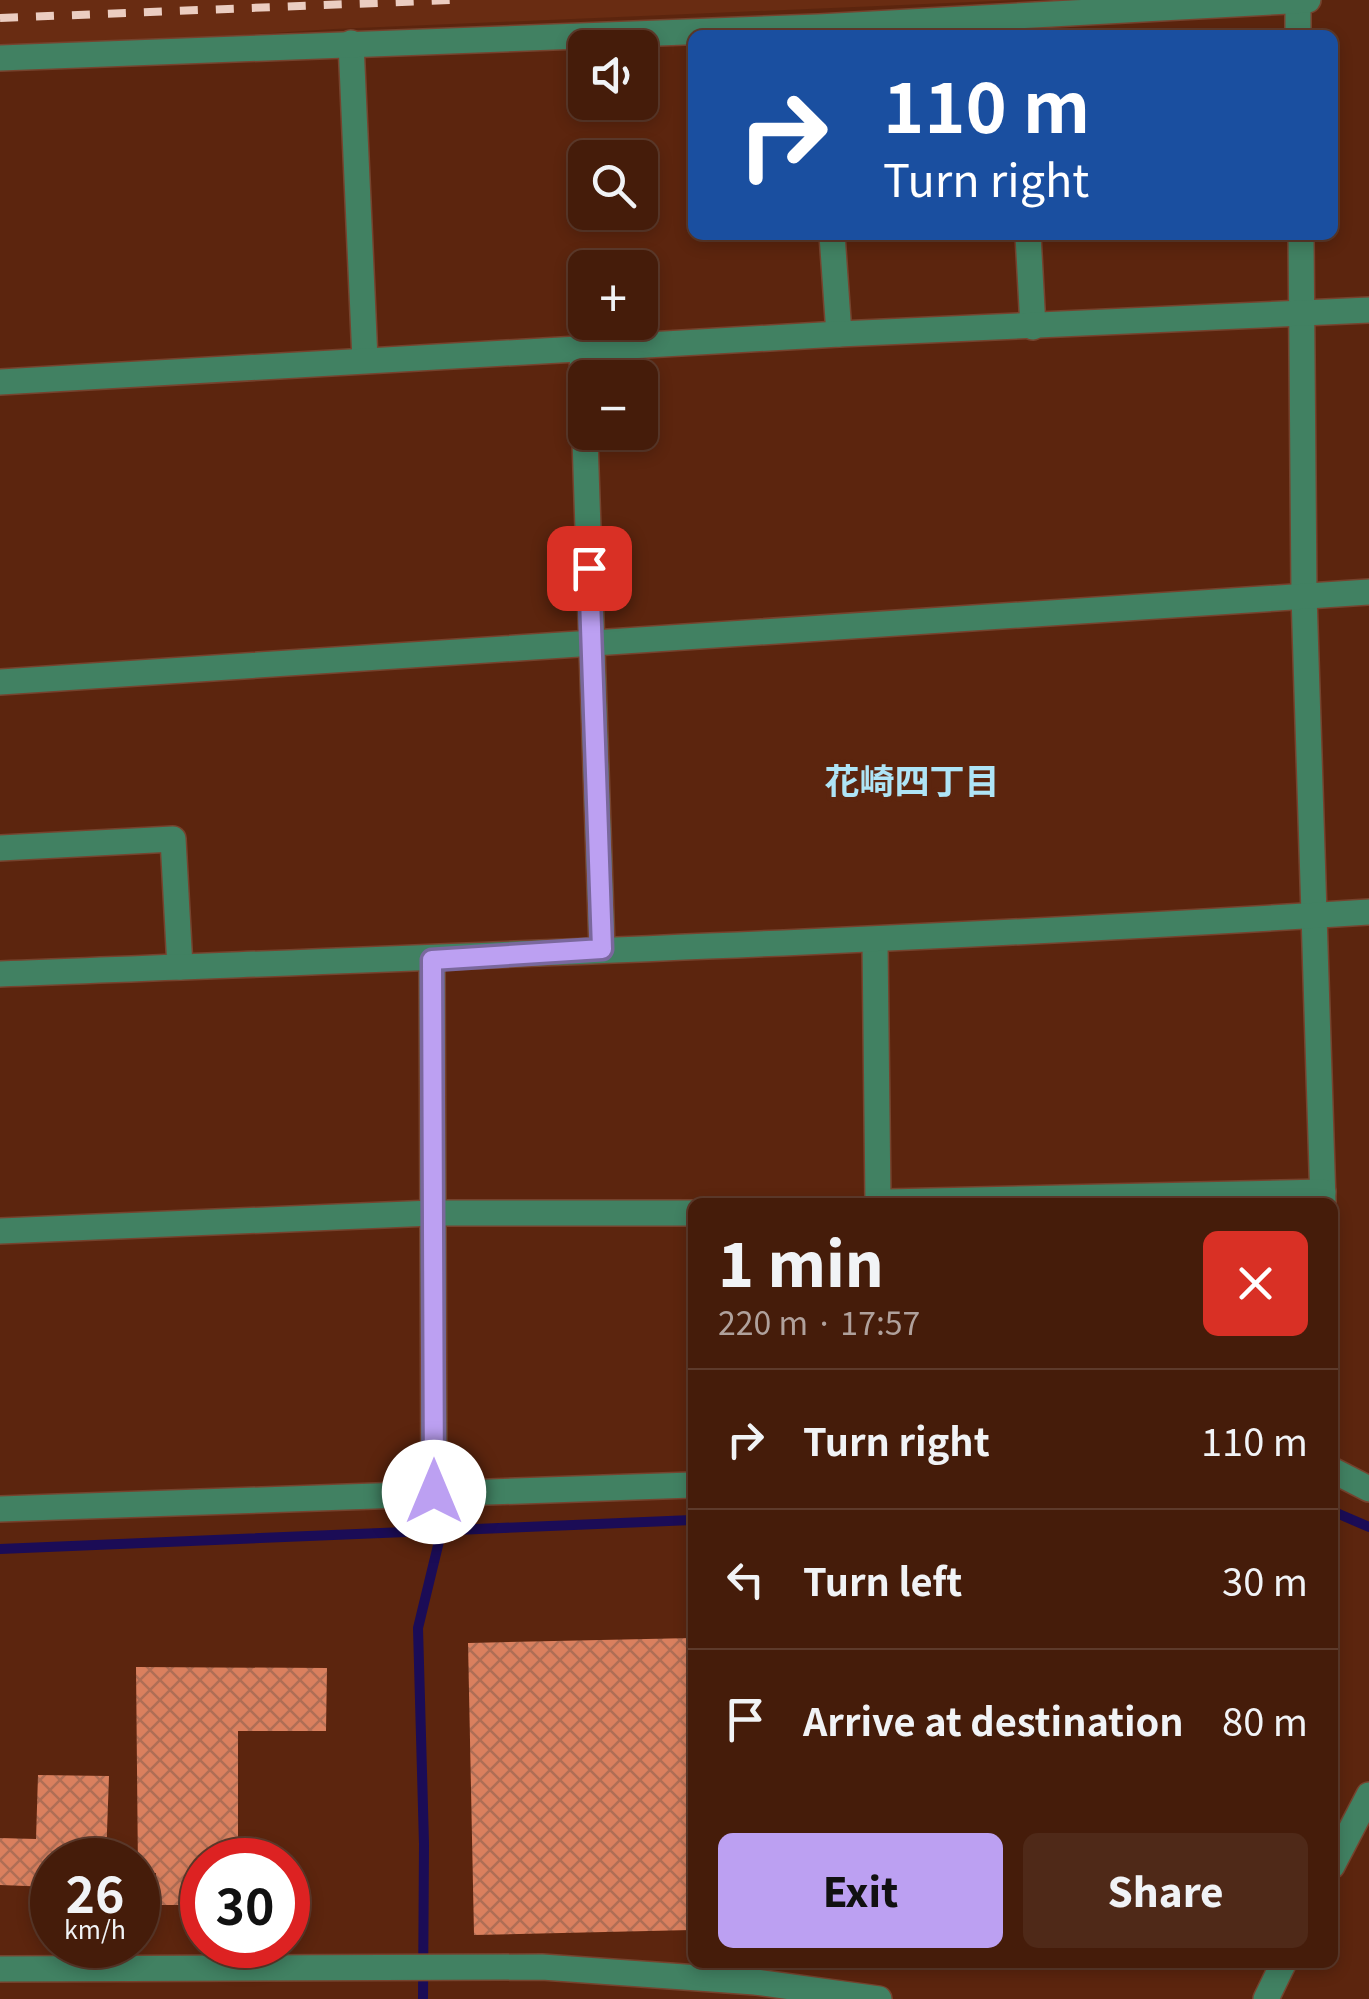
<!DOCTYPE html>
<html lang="en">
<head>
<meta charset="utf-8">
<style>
	:root { --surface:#451c0a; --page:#4f2918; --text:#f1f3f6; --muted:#b0a19c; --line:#5d3a2b; --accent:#bca0f2 }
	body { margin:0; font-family:Georgia,"Noto Sans JP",serif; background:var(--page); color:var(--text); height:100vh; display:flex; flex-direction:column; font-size:38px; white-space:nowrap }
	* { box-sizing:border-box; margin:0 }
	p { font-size:32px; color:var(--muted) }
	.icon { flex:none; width:55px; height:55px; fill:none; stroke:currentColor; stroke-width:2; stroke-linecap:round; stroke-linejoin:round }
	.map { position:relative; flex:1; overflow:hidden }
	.sheet { position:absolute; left:688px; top:1198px; width:650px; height:770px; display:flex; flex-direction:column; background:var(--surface); border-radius:15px; box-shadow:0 5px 15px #0003,0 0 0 2px var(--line) }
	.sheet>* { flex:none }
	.banner { position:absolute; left:688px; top:30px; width:650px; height:210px; border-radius:15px; box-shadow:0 5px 15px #0003,0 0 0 2px var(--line); background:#1a4fa0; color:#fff; overflow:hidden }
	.controls { position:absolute; left:568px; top:30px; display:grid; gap:20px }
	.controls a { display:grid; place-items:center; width:90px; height:90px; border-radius:15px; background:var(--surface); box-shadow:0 5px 15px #0003,0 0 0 2px var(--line); font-size:50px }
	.speed { position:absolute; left:30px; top:1838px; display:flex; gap:20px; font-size:50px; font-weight:700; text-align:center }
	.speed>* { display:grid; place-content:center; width:130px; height:130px; border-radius:50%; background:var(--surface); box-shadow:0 5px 15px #0003,0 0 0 2px var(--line); line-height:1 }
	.speed small { font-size:25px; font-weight:400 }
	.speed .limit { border:15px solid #d22; background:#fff; color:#111 }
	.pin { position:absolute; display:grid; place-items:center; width:85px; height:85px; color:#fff; margin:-42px; border-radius:20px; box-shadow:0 5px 15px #0006 }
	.me { position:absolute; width:110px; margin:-55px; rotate:0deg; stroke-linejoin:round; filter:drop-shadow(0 0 8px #0008) }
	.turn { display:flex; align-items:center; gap:35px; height:210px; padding:0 30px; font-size:45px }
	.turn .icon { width:130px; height:130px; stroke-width:2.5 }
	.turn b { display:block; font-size:70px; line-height:85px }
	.round { display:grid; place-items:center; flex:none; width:105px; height:105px; border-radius:15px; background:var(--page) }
	.overview { display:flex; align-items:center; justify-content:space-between; height:170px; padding:0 30px }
	h1 { font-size:60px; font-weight:800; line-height:75px }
	.action { display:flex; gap:20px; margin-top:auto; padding:20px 30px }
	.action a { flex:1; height:115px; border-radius:15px; background:var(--accent); color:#111; font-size:40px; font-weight:800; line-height:115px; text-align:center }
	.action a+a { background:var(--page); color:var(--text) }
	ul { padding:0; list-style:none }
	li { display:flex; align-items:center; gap:30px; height:140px; padding:0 30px; border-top:2px solid var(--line) }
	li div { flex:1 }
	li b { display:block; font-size:38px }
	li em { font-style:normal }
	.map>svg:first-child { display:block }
	.built { fill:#692c12 }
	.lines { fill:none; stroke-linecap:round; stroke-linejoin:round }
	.stream { stroke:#1b0c56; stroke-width:10 }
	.building { fill:url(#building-cross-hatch) }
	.minor-casing { stroke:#76432e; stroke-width:28 }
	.minor { stroke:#418162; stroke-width:25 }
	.rail { stroke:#ebcdc1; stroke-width:8; stroke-dasharray:18 18; stroke-linecap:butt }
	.route-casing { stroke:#7a689d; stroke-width:25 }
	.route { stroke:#bca0f2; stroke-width:18 }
	.labels { text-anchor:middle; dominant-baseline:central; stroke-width:10; stroke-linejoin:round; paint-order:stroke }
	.neighbourhood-label { font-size:35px; font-weight:bold; fill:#aee4f6; stroke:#5c250e }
</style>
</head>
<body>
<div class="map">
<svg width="1369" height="1999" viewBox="0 0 1369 1999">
	<defs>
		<pattern id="building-cross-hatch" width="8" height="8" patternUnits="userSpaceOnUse" patternTransform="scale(2.5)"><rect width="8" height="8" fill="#da805e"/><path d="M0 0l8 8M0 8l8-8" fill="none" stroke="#af6e55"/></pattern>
	</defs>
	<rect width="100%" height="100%" fill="#5c250e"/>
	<!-- built -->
	<polygon class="built" points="0,0 1020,0 334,29 0,51"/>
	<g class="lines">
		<!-- stream -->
		<g class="stream">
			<polyline points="1332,1511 1369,1527"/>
			<polyline points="0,1549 692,1520"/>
			<polyline points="423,1999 424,1844 418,1628 442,1529"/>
		</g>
	</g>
	<!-- building -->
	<g class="building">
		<polygon points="692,1638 692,1930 474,1935 468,1643"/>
		<polygon points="136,1667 327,1668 326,1731 238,1731 238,1860 202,1860 202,1905 155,1905 156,1873 138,1873"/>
		<polygon points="38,1775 109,1776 106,1860 52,1860 52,1887 0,1885 0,1838 36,1839"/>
	</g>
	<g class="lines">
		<defs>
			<g id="minor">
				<polyline points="1298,0 1298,35"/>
				<polyline points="351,43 365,360"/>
				<polyline points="0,58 818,27 1308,0"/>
				<polyline points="832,235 839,334"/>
				<polyline points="1028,235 1033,327"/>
				<polyline points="1301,235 1304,595 1323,1202"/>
				<polyline points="582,349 602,949"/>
				<polyline points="0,382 839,334 1369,310"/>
				<polyline points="0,682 1369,592"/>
				<polyline points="0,848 173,839 180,967"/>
				<polyline points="875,942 878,1202"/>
				<polyline points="432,960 434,1492"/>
				<path d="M0,974C457,956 913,941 1369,912"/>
				<polyline points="887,1202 1323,1192"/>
				<polyline points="0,1231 432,1213 692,1213"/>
				<polyline points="1332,1470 1369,1489"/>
				<polyline points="0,1509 692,1485"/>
				<polyline points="1332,1866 1369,1795"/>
				<polyline points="0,1969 542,1967 755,1982 879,1999"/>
				<polyline points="1266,1999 1284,1962"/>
			</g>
		</defs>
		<!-- minor casing -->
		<use href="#minor" class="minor-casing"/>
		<!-- minor -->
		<use href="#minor" class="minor"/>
		<!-- rail -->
		<polyline class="rail" points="0,18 451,0"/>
	</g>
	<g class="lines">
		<defs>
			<polyline id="route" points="434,1492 432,960 602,949 589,568"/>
		</defs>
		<!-- route casing -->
		<use href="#route" class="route-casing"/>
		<!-- route -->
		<use href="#route" class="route"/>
	</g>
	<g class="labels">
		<!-- neighbourhood labels -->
		<g class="neighbourhood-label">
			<text x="912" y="778">花崎四丁目</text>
		</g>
	</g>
</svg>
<div class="controls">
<a><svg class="icon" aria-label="sound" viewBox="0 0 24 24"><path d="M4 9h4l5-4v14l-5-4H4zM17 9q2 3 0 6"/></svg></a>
<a><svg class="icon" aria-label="search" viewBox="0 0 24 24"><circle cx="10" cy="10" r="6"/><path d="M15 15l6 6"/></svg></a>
<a>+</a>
<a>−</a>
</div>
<div class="speed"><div>26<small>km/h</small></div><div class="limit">30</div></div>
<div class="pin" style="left:589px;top:568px;background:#d93025"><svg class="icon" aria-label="arrive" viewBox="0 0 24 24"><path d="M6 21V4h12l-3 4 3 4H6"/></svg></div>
<svg class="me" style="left:434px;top:1492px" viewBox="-20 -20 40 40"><circle r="19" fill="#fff"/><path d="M0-13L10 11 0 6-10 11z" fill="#bca0f2"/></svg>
<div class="banner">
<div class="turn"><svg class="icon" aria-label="right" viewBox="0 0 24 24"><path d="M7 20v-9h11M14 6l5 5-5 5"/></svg><div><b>110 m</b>Turn right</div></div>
</div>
<section class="sheet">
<div class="overview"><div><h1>1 min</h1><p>220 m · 17:57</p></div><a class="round" style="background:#d93025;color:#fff"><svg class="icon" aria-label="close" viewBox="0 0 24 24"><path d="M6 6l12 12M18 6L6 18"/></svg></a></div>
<ul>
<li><svg class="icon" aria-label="right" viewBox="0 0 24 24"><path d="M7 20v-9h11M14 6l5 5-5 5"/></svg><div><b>Turn right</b></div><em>110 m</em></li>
<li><svg class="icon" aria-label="left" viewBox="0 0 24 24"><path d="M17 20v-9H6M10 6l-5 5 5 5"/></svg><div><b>Turn left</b></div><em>30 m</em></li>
<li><svg class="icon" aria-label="arrive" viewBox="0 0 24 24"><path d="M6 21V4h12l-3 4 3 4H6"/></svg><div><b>Arrive at destination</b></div><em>80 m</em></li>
</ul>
<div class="action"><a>Exit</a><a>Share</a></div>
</section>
</div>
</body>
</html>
